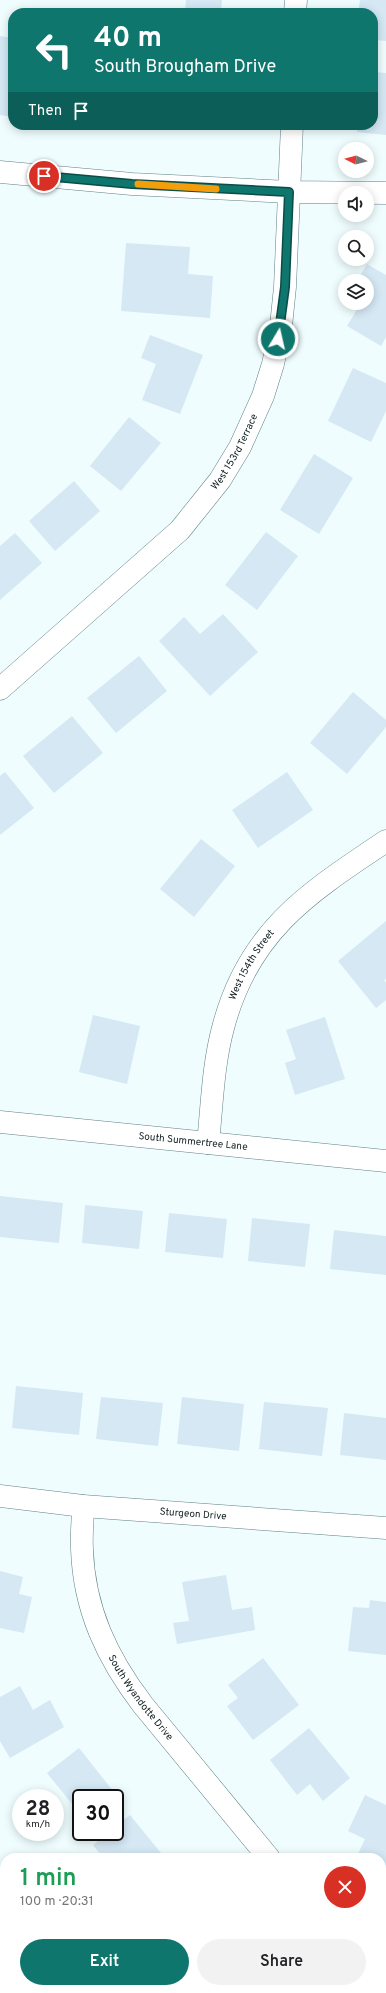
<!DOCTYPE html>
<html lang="en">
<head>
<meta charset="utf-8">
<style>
	:root { --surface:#fff; --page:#f2f2f2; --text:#202124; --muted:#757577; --accent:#0f766e }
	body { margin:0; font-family:Overpass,sans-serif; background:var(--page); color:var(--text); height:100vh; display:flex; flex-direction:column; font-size:15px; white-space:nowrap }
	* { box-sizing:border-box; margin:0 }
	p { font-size:13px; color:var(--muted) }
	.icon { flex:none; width:22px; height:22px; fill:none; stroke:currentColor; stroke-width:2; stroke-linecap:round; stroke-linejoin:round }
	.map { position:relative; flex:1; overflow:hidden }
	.details { position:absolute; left:0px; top:1853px; width:386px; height:140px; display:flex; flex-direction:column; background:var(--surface); border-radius:16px 16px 0 0; box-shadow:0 2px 10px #0003 }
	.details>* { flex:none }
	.hud { position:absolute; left:8px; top:8px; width:370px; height:122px; border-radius:16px; box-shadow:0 2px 10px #0003; background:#0f766e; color:#fff; overflow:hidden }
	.needle { width:26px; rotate:276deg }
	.controls { position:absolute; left:338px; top:142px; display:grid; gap:8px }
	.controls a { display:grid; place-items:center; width:36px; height:36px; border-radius:50%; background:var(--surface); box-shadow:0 2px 10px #0003; font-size:20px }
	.speed { position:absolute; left:12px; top:1789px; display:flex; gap:8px; font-size:20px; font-weight:700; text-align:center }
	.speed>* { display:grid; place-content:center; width:52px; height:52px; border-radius:50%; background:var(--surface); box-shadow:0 2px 10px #0003; line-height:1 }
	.speed small { font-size:10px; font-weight:400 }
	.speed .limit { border:2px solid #111; border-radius:6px; background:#fff; color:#111 }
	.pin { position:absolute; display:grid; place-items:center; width:34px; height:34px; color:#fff; margin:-17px; border:2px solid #fff; border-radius:50%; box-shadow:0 1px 4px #0007 }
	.me { position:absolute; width:44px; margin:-22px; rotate:9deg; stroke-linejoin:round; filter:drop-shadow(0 0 3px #0008) }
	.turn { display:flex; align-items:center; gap:14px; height:84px; padding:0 20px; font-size:18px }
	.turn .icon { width:52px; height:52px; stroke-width:2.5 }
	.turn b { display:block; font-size:28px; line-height:34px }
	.then { display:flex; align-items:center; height:38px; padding:0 20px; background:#0003; gap:8px; font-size:15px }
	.round { display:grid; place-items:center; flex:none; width:42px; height:42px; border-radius:21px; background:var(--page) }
	.summary { display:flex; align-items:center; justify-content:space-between; height:68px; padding:0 20px }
	h1 { font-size:24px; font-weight:600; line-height:30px; color:#1e9e55 }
	.action { display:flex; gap:8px; margin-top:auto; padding:8px 20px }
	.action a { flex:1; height:46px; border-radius:24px; background:var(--accent); color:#fff; font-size:16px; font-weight:600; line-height:46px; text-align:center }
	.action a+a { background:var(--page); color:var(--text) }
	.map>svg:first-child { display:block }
	.building { fill:#d5e8f4 }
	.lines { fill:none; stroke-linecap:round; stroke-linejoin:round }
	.street-casing { stroke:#608186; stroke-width:23 }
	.secondary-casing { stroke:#608186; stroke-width:23 }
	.street { stroke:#fff; stroke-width:22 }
	.secondary { stroke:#fff; stroke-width:22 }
	.route-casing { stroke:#0a4d48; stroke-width:10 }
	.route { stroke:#0f766e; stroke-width:7 }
	.slow { stroke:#f59e0b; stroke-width:7 }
	.labels { text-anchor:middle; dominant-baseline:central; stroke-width:4; stroke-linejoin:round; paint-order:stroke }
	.street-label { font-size:10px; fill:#101e20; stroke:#fff }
</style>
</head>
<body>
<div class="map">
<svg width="386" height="1993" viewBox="0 0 386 1993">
	<rect width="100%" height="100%" fill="#effdff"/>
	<!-- building -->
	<g class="building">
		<polygon points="186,0 222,0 221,13 185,13"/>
		<polygon points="360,0 386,0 386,41 373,40 373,13 358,13"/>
		<polygon points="0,36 13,38 13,117 0,115"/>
		<polygon points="373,72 386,73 386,135 357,132 357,125 373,125"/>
		<polygon points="177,125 219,125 219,129 177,128"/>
		<polygon points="126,243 190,247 188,274 213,276 210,318 121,311"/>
		<polygon points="367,264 386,275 386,337 381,346 347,326 361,303 367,303 367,281 357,281"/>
		<polygon points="150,335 203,355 180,414 142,400 156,364 141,358"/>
		<polygon points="353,368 386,383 386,411 371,442 328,421"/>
		<polygon points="129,417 161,443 121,491 90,466"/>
		<polygon points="314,454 353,478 319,534 280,510"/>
		<polygon points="74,481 100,511 55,551 29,521"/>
		<polygon points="266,532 298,556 257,610 225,585"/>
		<polygon points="15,533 42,563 0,600 0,546"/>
		<polygon points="223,614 258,652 210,696 159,641 184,617 200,634"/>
		<polygon points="139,656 167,691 116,733 87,698"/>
		<polygon points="353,692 386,720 386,727 347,774 310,743"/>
		<polygon points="72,716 103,753 54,793 23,756"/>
		<polygon points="5,772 34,808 0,835 0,776"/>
		<polygon points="287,772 313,810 258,848 232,810"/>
		<polygon points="201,839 235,866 194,917 160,889"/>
		<polygon points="386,921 386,979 384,980 386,983 386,1000 376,1008 338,961"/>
		<polygon points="93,1015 140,1026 127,1084 79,1072"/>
		<polygon points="325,1017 345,1079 295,1095 285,1063 296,1059 286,1030"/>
		<polygon points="0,1196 63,1203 59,1243 0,1237"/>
		<polygon points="85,1205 143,1211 139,1249 82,1243"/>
		<polygon points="169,1213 227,1219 223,1258 165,1252"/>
		<polygon points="252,1218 310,1224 305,1267 248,1261"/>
		<polygon points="334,1230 386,1236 386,1275 330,1269"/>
		<polygon points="16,1386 83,1393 79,1435 12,1428"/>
		<polygon points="101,1397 163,1403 158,1446 96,1439"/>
		<polygon points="182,1397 244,1404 239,1451 177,1444"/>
		<polygon points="264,1402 328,1408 322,1456 259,1449"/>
		<polygon points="344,1413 386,1418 386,1460 340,1455"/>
		<polygon points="0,1571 23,1577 19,1594 32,1597 24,1633 0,1628"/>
		<polygon points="226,1575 232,1610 252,1607 255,1630 177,1644 173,1623 189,1621 182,1582"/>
		<polygon points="370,1600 386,1602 386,1655 348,1651 353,1607 369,1608"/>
		<polygon points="263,1658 299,1705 253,1740 227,1706 238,1698 228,1685"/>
		<polygon points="20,1686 33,1710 50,1700 64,1727 10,1758 0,1741 0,1697"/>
		<polygon points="309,1728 350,1778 323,1801 310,1784 297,1795 270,1760"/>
		<polygon points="79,1748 121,1801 115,1806 115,1798 81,1798 81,1815 47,1773"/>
		<polygon points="365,1795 386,1805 386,1870 381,1867 381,1858 361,1858 357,1856 365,1839 348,1831"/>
		<polygon points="130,1815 165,1858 103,1858 93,1845 109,1832 115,1832 115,1827"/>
		<polygon points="2,1940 5,1944 5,1988 41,1988 35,1993 7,1993 0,1984 0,1941"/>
		<polygon points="209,1988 275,1988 271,1993 206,1993"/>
		<polygon points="304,1988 311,1988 322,1993 302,1993"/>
	</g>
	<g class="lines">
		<defs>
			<g id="street">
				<polyline points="295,13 296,0"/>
				<path id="s1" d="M0,689L180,530L220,480L240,447L263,396L273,364L281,326L285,287L292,125"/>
				<path id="s2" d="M0,1122L386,1161"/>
				<path id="s3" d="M208,1143C212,1105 213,1065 223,1028C248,931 308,893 386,841"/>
				<path id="s4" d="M0,1496L83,1506L386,1528"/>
				<path id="s5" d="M83,1506C83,1520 81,1535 82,1549C84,1609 107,1658 143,1705L269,1858"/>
				<polyline points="381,1937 386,1939"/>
			</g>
			<polyline id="secondary" points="0,172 132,184 289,192 386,193"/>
		</defs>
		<!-- street casing -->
		<use href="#street" class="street-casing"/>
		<!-- secondary casing -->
		<use href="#secondary" class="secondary-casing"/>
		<!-- street -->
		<use href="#street" class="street"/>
		<!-- secondary -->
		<use href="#secondary" class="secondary"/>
	</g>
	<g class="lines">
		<defs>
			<polyline id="route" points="44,176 132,184 289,192 285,287 278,339"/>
		</defs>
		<!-- route casing -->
		<use href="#route" class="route-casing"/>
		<!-- route -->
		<use href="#route" class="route"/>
		<!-- slow -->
		<polyline class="slow" points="138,184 216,189"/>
	</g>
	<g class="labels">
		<!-- street labels -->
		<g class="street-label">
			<text stroke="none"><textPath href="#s1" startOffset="336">West 153rd Terrace</textPath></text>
			<text stroke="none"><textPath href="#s3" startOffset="186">West 154th Street</textPath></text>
			<text stroke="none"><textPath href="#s2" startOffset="194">South Summertree Lane</textPath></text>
			<text stroke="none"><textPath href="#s4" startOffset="194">Sturgeon Drive</textPath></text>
			<text stroke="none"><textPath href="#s5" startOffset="206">South Wyandotte Drive</textPath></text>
		</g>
	</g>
</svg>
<div class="controls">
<a><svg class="needle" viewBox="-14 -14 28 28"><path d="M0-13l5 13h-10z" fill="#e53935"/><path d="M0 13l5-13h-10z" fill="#757577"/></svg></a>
<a><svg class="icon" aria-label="sound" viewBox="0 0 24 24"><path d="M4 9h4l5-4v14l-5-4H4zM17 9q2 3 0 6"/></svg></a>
<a><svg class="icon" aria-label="search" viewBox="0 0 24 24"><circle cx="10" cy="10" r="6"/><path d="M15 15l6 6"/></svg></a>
<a><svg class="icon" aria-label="layers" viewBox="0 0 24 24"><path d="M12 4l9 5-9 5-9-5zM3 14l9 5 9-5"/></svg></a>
</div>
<div class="speed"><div>28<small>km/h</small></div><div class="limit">30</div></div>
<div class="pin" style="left:44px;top:176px;background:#d93025"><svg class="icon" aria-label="arrive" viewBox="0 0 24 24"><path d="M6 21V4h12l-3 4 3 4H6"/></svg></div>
<svg class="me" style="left:278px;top:339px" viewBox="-20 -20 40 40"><circle r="17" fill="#0f766e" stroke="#fff" stroke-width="3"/><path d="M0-11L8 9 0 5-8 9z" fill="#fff"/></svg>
<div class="hud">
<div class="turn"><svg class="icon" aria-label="left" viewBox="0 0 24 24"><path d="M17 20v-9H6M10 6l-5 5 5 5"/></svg><div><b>40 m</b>South Brougham Drive</div></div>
<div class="then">Then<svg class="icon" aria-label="arrive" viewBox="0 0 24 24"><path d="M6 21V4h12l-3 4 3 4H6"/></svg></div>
</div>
<section class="details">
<div class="summary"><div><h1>1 min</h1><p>100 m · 20:31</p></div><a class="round" style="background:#d93025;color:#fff"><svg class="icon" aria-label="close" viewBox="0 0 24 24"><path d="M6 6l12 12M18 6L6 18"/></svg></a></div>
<div class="action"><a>Exit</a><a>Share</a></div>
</section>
</div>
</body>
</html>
